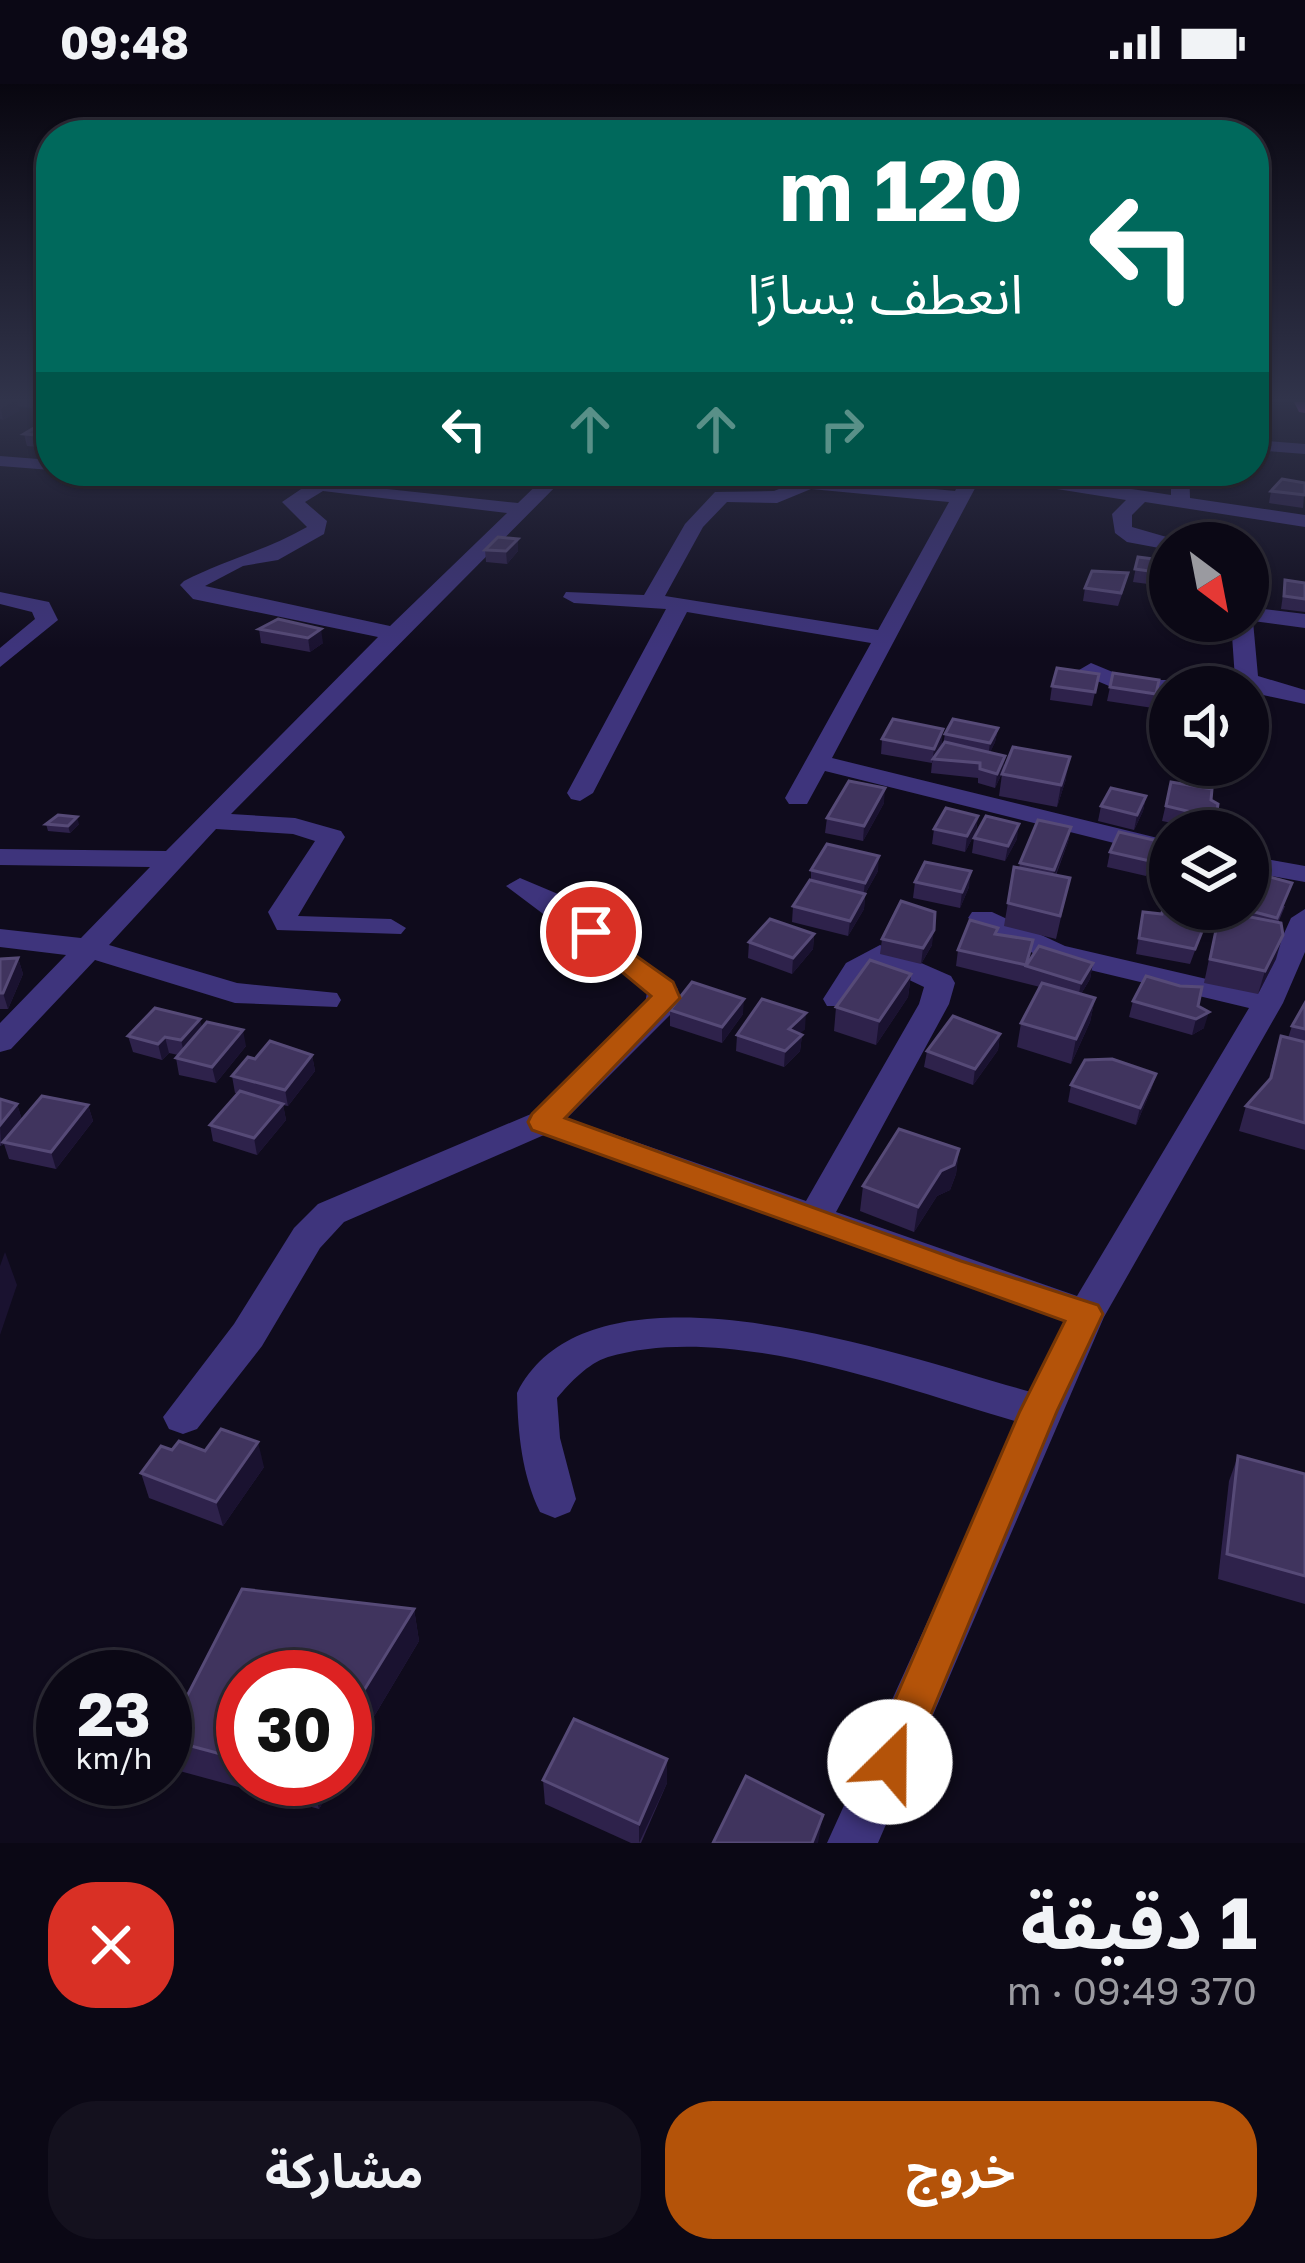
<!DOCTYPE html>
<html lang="ar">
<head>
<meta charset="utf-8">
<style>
	:root { --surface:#0b0815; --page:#14111e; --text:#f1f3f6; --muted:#9a9aa0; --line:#2b2934; --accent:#b45309 }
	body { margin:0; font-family:"Golos Text","Noto Sans Arabic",sans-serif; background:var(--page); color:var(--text); direction:rtl; height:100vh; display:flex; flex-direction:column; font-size:45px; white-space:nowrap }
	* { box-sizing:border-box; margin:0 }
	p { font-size:39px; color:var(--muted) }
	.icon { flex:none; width:66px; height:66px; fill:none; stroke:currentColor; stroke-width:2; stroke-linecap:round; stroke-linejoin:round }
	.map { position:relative; height:1759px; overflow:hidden; direction:ltr }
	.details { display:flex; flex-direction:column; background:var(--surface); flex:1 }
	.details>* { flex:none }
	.hud { position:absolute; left:36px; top:36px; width:1233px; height:366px; border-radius:48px; box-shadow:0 3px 9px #0004,0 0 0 3px var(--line); direction:rtl; background:#00695c; color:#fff; overflow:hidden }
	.needle { width:78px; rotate:148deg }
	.buttons { position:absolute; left:1149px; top:438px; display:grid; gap:24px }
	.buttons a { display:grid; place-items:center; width:120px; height:120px; border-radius:50%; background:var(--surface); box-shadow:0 3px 9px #0004,0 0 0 3px var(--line); font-size:60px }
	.speed { position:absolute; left:36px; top:1566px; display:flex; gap:24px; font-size:60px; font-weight:700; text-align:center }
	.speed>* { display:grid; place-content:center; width:156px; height:156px; border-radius:50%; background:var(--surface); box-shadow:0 3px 9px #0004,0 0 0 3px var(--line); line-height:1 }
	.speed small { font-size:30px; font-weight:400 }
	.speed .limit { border:18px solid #d22; background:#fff; color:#111 }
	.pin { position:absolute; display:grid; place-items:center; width:102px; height:102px; color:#fff; margin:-51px; border:6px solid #fff; border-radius:50%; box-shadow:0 3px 12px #0007 }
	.me { position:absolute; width:132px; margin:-66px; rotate:23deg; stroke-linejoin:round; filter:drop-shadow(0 0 9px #0008) }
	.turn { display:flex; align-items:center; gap:42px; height:252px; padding:0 48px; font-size:54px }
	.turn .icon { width:156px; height:156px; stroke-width:2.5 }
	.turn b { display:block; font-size:84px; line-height:102px }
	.lanes { display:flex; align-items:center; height:114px; padding:0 48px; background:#0003; justify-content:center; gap:60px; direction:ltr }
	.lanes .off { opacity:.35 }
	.round { display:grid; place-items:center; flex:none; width:126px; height:126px; border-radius:48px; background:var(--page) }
	.summary { display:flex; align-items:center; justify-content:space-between; height:204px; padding:0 48px }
	h1 { font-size:72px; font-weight:700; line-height:90px }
	.cta { display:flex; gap:24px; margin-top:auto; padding:24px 48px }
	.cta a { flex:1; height:138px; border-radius:48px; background:var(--accent); color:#fff; font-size:48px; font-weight:700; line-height:138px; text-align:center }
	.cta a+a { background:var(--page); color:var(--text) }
	.status { display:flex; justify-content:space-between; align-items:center; height:84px; padding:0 60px; background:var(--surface); direction:ltr }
	.status svg { height:33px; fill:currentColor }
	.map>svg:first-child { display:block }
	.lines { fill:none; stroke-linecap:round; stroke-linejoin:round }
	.minor { fill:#3e347c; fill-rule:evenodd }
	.major { fill:#cd4cff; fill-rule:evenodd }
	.wall { fill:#2e224b }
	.shaded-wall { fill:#1a1230 }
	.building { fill:#40345e; stroke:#564a77; stroke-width:3 }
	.route { fill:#b45309; stroke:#753606; stroke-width:3 }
</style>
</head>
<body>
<div class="status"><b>09:48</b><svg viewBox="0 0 49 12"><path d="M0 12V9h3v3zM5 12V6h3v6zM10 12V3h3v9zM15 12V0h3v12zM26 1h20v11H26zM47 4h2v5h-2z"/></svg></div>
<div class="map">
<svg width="1305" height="1759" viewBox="0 0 1305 1759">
	<rect width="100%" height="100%" fill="#0f0b1c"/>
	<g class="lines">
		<!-- minor -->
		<g class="minor">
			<polygon points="1254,356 1305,360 1305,370 1254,366"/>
			<polygon points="0,372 51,376 51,386 0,382"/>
			<path d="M93,387H148C136,396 105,396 93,387Z"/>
			<path d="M551,387H571L231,730L295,734L341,747L345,753L298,832L391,835L406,844L401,850L277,846L268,828L315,757L293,750L216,745L109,861L237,899L337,909L341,916L337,923L235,919L95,876L11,965L0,968V939L66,871L0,863V845L81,854L150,783L0,781V765L166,767L378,553L193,515L180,501L184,497C225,476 267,466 307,443L282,418L313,397L518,419ZM323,407L507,429L390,542L205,502L243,482L278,476L324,450L327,437L305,418Z"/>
			<path d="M966,387H1013L1171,411V387H1189L1190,414L1305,431V443L1145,418L1132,431V443L1177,456L1179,459H1170V466L1127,458L1115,449L1112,430L1126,416L981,393L832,674L1170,757V773L825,687L807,720H789L785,714L871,559L687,528L593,709L580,717L571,715L567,709L666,525L574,519L563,513L566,508L644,511L685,440L715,408L774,407L809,393L955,407ZM811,405L949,418L878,546L665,512L703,443L727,418L777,419Z"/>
			<polygon points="0,508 49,518 58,536 0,583 0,564 35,535 32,528 0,520"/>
			<polygon points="1248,523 1305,530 1305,544 1253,537 1258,592 1305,606 1305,620 1254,609 1235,595 1231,537 1248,537"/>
			<polygon points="1091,579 1132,596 1186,596 1198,603 1170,603 1170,610 1128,610 1083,591 1079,586"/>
			<polygon points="1248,772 1305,782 1305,798 1248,788"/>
			<path d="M520,794L558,810L678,905L671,930L567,1034L806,1117L919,920L924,903L882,883L868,892L849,922H827L823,915L846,879L880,861L951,892L955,899L949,920L836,1128L1077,1212L1249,924L1044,875L968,834L972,828H992L1065,862L1258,907L1291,834L1305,825V868L1283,919L1104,1233L878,1759H827L1018,1338C900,1304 730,1237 608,1273C587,1280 571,1298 557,1314L560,1354L576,1415L570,1428L555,1434L540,1428C522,1391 518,1350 517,1309C593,1158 911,1275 1031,1308L1064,1237L544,1051L344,1138L320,1164L262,1262L197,1345L183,1350L169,1345L163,1333L234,1240L294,1144L318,1120L531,1030L645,920L647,908L506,802Z"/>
		</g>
		<!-- major -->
		<polygon class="major" points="1294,318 1305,318 1305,329 1299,328"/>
	</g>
	<!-- wall -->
	<g class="wall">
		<polygon points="0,318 40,318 31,324 18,322 19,327 3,336 0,335"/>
		<polygon points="51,342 51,362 48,364 27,362 24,350"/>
		<polygon points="1305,399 1303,424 1269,419 1271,407"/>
		<polygon points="518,455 518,467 507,480 486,478 485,466"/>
		<polygon points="1138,473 1170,477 1170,503 1133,498"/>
		<polygon points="1285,496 1305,499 1305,528 1281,525"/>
		<polygon points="1125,502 1118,522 1083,517 1085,504"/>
		<polygon points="278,535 323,559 310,568 261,559 259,545"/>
		<polygon points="1113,589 1159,596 1153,624 1107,617"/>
		<polygon points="1099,590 1092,622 1050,616 1052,602"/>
		<polygon points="998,644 995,658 990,668 1005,672 1003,687 995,704 978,699 978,694 931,689 932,679 881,670 882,655 942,659 937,669 943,660 945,650"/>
		<polygon points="1002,690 1066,695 1057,723 999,712"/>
		<polygon points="1171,698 1211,716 1216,734 1213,747 1162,737"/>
		<polygon points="1146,712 1143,727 1134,746 1098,737 1101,722"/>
		<polygon points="884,719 863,757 825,749 827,734"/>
		<polygon points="978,732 976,747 965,768 932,760 934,745"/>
		<polygon points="46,740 79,740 70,749 48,747"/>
		<polygon points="1071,743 1068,758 1056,791 1070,794 1056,855 1004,842 1014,783 1019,784 1020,779"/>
		<polygon points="974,754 1017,755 1005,777 972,769"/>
		<polygon points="1110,768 1154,772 1146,792 1107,783"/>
		<polygon points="811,786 878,787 865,810 864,825 848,852 792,838 793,822 811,797"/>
		<polygon points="1170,789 1170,825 1156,820 1160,805"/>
		<polygon points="915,798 969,803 960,824 913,814"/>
		<polygon points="1285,822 1278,839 1276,875 1258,910 1204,899 1216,842 1212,841 1216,825 1248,825"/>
		<polygon points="1170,825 1197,825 1194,830 1205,840 1190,880 1136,870 1143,828 1162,830"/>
		<polygon points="998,844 997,850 1029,877 1093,879 1090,895 1081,910 1095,914 1090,938 1071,980 1017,963 1021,939 1040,903 956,882 958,866"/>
		<polygon points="814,850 813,865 792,890 748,874 749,858"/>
		<polygon points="882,855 932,861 921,880 880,870"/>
		<polygon points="18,874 23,890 8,925 0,925 0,875"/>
		<polygon points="911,890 908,913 876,961 834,947 836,923"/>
		<polygon points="1133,917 1198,922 1204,944 1192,951 1129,933"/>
		<polygon points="1305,918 1305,1066 1239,1047 1246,1022 1268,997 1281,952 1288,954 1292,942"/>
		<polygon points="670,926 743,930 722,959 670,942"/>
		<polygon points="202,943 246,962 216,999 179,991 176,974 178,971 169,969 162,976 133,968 128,952"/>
		<polygon points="805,945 799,950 802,951 800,967 784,983 736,967 737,951"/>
		<polygon points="1000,950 998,966 973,1001 924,983 927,967"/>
		<polygon points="312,971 315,987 288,1022 283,1021 286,1036 257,1071 213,1057 210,1041 238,1009 235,1009 232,992 255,975"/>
		<polygon points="1156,990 1151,1006 1136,1041 1068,1018 1071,1001"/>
		<polygon points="0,1015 17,1020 22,1036 88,1021 93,1037 56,1085 9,1075 4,1060 0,1062"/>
		<polygon points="959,1065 956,1090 950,1106 937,1112 914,1148 860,1127 863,1102"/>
		<polygon points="172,1366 205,1367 264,1383 223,1442 149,1414 141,1389"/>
		<polygon points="1238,1372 1305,1390 1305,1520 1218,1495 1229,1397"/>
		<polygon points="242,1505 414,1525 419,1557 345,1681 345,1593 243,1593 243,1695 337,1695 319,1725 176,1686 165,1657 165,1653"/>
		<polygon points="543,1696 667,1699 641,1759 631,1759 545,1720"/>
	</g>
	<!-- shaded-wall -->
	<g class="shaded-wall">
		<polygon points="12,318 17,318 19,327 3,336 1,325"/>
		<polygon points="51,349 51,362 48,364 46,352"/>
		<polygon points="518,455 518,467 507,480 506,467"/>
		<polygon points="321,545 323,559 310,568 308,554"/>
		<polygon points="998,644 995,658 988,673 990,659"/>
		<polygon points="943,645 942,659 932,679 934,665"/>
		<polygon points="1005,672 1003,687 995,704 997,690"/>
		<polygon points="1070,673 1066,695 1057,723 1061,701"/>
		<polygon points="885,704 884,719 863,757 864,742"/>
		<polygon points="1146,712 1143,727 1134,746 1137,731"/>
		<polygon points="978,732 976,747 965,768 967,752"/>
		<polygon points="77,733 79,740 70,749 68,742"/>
		<polygon points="1019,740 1017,755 1005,777 1008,762"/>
		<polygon points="1071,743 1068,758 1051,802 1054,786"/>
		<polygon points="879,772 878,787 865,810 864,825 848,852 850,837 863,814 865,799"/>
		<polygon points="971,787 969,803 960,824 962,808"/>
		<polygon points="934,846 932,861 921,880 923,864"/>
		<polygon points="814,850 813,865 792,890 793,874"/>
		<polygon points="1283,851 1276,875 1258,910 1265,887"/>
		<polygon points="18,874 23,890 8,925 3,909"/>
		<polygon points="1093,879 1090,895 1078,915 1081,899"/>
		<polygon points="911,890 908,913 876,961 879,937"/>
		<polygon points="1095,914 1090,938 1071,980 1076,955"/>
		<polygon points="744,915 743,930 722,959 722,943"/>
		<polygon points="1209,928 1204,944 1192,951 1196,935"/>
		<polygon points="806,929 805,945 788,961 789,945"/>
		<polygon points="200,935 204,951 185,973 181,956"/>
		<polygon points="243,946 246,962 216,999 212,983"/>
		<polygon points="1000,950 998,966 973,1001 975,985"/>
		<polygon points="802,951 800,967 784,983 785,967"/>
		<polygon points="165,953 169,969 162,976 158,960"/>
		<polygon points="312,971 315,987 288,1022 285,1006"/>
		<polygon points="1156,990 1151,1006 1136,1041 1140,1024"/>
		<polygon points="17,1020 22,1036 1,1062 0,1041"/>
		<polygon points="283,1020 286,1036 257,1071 254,1054"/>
		<polygon points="88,1021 93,1037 56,1085 51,1068"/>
		<polygon points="959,1065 956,1090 950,1106 937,1112 914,1148 918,1123 941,1087"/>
		<polygon points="5,1168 17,1201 0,1251 0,1182"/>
		<polygon points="258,1358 264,1383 223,1442 216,1418"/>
		<polygon points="414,1525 419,1557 345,1681 345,1637"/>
		<polygon points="667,1675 667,1699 639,1759 639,1740"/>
		<polygon points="311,1695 337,1695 319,1725"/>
		<polygon points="823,1731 818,1759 812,1759"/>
	</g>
	<!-- building -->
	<g class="building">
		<polygon points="39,341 51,342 51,349 46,352 24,350"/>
		<polygon points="1282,395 1305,399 1305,411 1271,407"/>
		<polygon points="498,453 518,455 506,467 485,466"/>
		<polygon points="1219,453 1253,457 1250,477 1248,477 1248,459 1218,459"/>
		<polygon points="1138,473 1170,477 1170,490 1135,485"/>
		<polygon points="1092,487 1128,489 1121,509 1085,504"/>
		<polygon points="1285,496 1305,499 1305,515 1284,512"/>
		<polygon points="278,535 321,545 308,554 259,545"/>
		<polygon points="1057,584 1099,590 1095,608 1052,602"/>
		<polygon points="1113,589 1159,596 1156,610 1110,603"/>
		<polygon points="1181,595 1216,600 1215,603 1179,603"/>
		<polygon points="893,635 943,645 934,665 882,655"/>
		<polygon points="953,635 998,644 990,659 945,650"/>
		<polygon points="945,658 1005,672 997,690 980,685 980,679 933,675"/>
		<polygon points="1013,663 1070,673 1061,701 1002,690"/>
		<polygon points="849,697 885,704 864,742 827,734"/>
		<polygon points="1171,698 1212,705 1211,716 1218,720 1216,734 1166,722"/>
		<polygon points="1111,704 1146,712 1137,731 1101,722"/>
		<polygon points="946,724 978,732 967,752 934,745"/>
		<polygon points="58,731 77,733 68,742 46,740"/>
		<polygon points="986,732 1019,740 1008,762 974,754"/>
		<polygon points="1038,736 1071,743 1054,786 1020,779"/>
		<polygon points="1119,748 1158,757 1150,777 1110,768"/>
		<polygon points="827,760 879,772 865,799 811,786"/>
		<polygon points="925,778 971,787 962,808 915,798"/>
		<polygon points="1014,783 1070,794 1060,832 1008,819"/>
		<polygon points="1248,787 1292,799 1277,834 1243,825 1248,825"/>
		<polygon points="1170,789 1170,808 1160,805"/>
		<polygon points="810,796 865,810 850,837 793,822"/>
		<polygon points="901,817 935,828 934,846 923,864 882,855"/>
		<polygon points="1163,823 1199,831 1205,840 1195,865 1139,854 1143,828 1162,830"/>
		<polygon points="1220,827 1281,839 1283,851 1265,887 1210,875"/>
		<polygon points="770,835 814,850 793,874 749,858"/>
		<polygon points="970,836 998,844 995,850 1033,856 1026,881 958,866"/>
		<polygon points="1039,862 1093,879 1081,899 1026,882"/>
		<polygon points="18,874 3,909 0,909 0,875"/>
		<polygon points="870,876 911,890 879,937 836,923"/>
		<polygon points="1146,892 1180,902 1202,903 1198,922 1209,928 1196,935 1133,917"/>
		<polygon points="692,898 744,915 722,943 670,926"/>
		<polygon points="1042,899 1095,914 1076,955 1021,939"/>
		<polygon points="762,915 806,929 789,945 802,951 785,967 737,951"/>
		<polygon points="1305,919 1305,945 1292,942"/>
		<polygon points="155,924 200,935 181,956 165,953 158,960 128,952"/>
		<polygon points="953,932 1000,950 975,985 927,967"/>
		<polygon points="207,938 243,946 212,983 176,974"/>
		<polygon points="1281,952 1305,958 1305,1039 1246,1022 1271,994"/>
		<polygon points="270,957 312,971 285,1006 232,992 248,973 255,975"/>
		<polygon points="1112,975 1156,990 1140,1024 1071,1001 1085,976"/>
		<polygon points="240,1007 283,1020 254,1054 210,1041"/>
		<polygon points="42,1012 88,1021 51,1068 3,1058"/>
		<polygon points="0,1015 17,1020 0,1041"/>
		<polygon points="899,1045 959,1065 954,1081 941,1087 918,1123 863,1102"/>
		<polygon points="221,1345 258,1358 216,1418 141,1389 161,1362 172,1366 179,1357 205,1367"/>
		<polygon points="1238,1372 1305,1390 1305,1492 1227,1470"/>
		<polygon points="242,1505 414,1525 345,1637 345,1593 243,1593 243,1676 165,1655"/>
		<polygon points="574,1635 667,1675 639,1740 543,1696"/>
		<polygon points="746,1692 823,1731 812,1759 713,1759"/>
	</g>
	<!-- sky -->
	<linearGradient id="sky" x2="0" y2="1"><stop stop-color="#08060f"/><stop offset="0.56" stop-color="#31344b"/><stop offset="1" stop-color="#31344b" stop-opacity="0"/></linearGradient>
	<rect width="1305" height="565" fill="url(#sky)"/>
	<!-- route -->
	<polygon class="route" points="591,840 673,898 680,914 565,1034 961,1177 1098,1221 1103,1230 1057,1327 905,1693 890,1700 874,1693 868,1678 1020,1327 1065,1237 532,1046 528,1038 532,1030 651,912 581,854 581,842"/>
</svg>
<div class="buttons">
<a><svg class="needle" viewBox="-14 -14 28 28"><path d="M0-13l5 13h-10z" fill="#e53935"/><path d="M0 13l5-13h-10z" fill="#9a9aa0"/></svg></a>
<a><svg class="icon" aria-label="sound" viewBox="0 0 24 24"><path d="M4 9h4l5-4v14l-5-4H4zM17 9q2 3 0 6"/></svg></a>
<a><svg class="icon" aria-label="layers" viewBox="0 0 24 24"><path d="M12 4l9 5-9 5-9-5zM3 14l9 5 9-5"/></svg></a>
</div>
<div class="speed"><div>23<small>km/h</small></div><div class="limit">30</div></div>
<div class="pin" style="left:591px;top:848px;background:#d93025"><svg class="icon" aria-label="arrive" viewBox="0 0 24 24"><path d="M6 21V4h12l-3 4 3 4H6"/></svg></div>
<svg class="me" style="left:890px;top:1678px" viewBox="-20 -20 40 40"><circle r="19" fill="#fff"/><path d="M0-13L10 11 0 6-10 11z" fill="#b45309"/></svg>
<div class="hud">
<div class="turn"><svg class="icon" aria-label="left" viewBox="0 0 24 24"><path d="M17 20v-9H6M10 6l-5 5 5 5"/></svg><div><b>120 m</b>انعطف يسارًا</div></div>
<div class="lanes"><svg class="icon" aria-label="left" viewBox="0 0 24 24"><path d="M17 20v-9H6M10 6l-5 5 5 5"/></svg><svg class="icon off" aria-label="ahead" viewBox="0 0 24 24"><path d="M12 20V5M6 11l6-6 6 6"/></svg><svg class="icon off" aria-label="ahead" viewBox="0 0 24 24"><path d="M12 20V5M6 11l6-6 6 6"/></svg><svg class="icon off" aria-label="right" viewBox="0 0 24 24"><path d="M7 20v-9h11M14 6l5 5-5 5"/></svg></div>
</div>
</div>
<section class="details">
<div class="summary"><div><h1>1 دقيقة</h1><p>370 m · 09:49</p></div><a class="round" style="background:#d93025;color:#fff"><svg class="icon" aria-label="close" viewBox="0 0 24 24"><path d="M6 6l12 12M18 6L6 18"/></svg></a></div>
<div class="cta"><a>خروج</a><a>مشاركة</a></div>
</section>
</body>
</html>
